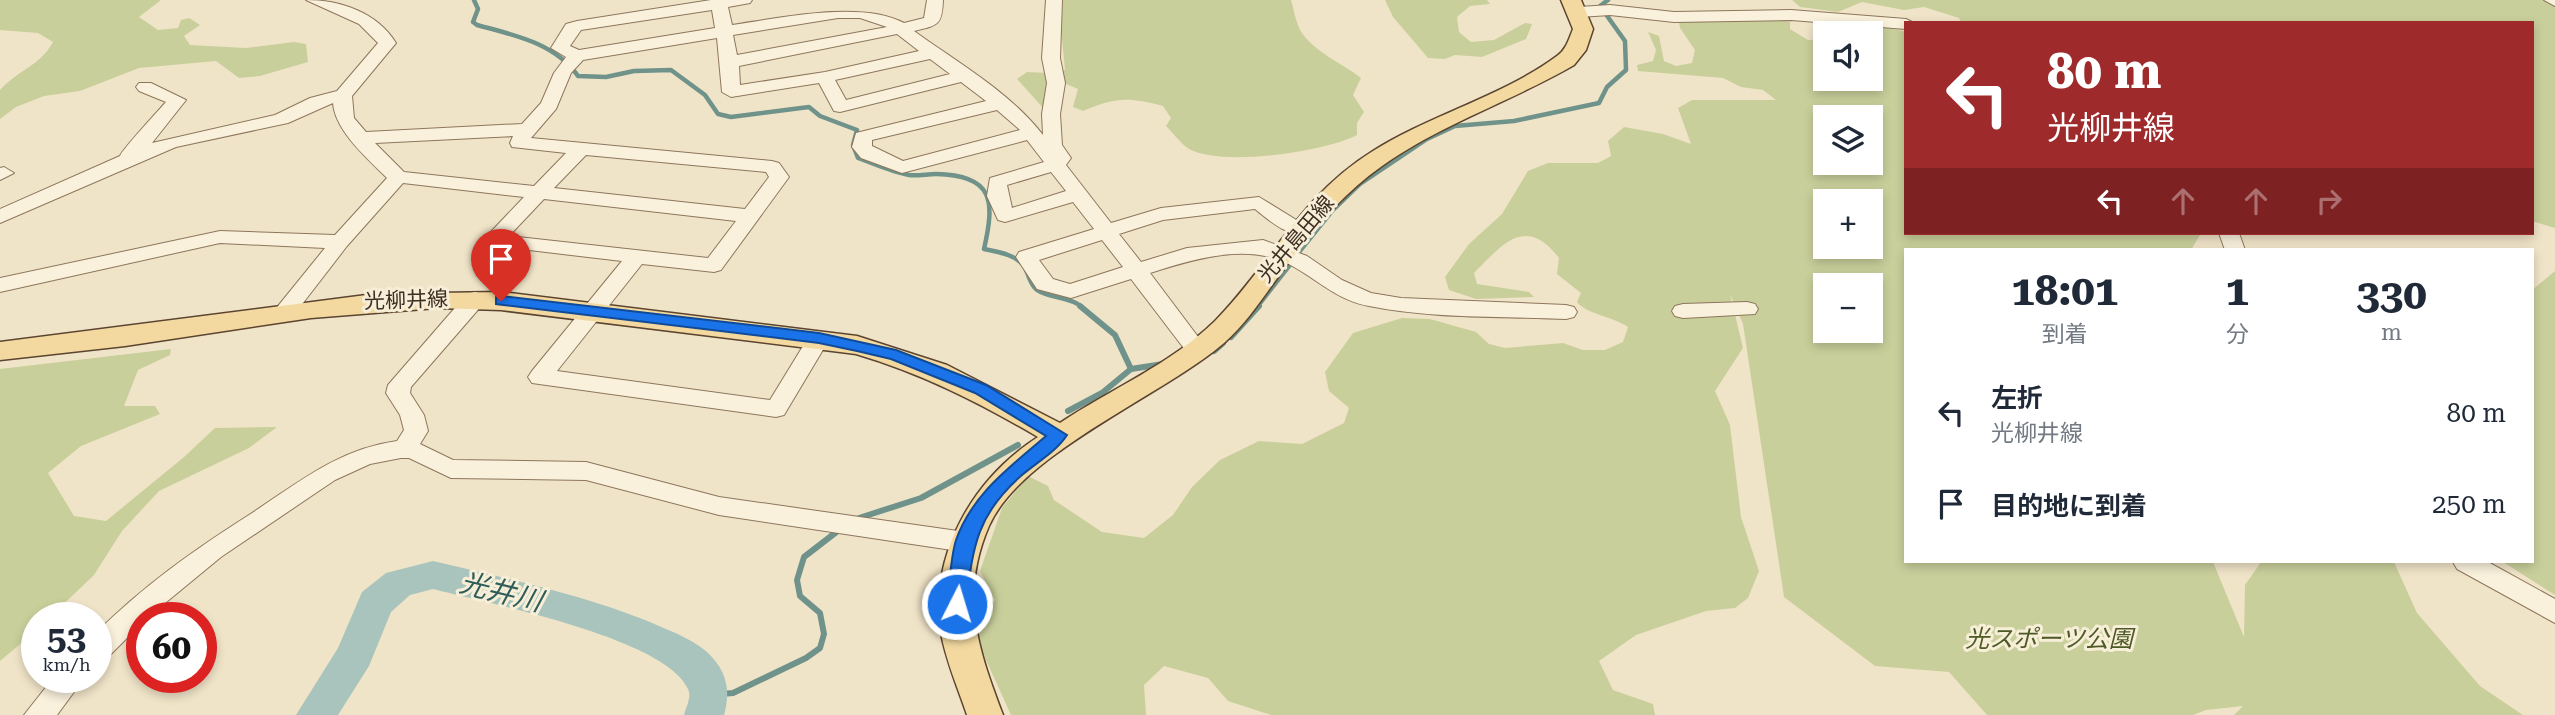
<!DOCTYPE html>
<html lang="ja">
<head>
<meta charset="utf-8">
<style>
	:root { --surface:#fff; --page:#f6f6f7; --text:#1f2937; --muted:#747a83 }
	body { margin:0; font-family:"Roboto Serif","Noto Sans JP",serif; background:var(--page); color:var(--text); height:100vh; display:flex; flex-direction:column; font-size:26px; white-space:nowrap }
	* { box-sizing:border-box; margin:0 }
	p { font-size:23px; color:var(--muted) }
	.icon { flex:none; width:38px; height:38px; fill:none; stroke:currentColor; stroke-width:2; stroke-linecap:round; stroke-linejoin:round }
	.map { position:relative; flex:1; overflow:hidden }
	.drawer { position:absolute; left:1904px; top:248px; width:630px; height:315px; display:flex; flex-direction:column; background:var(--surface); border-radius:0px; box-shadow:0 4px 10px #0003 }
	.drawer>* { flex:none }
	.guide { position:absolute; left:1904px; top:21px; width:630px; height:214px; border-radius:0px; box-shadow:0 4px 10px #0003; background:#9e2a2b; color:#fff; overflow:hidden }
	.tools { position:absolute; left:1813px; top:21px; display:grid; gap:14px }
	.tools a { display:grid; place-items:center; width:70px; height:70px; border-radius:0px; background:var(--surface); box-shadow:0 4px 10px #0003; font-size:35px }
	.speed { position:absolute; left:21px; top:602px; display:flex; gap:14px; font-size:35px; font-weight:700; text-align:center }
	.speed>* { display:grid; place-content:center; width:91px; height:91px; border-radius:50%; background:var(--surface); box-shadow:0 4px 10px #0003; line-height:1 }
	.speed small { font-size:18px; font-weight:400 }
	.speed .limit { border:10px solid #d22; background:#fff; color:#111 }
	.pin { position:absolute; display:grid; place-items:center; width:60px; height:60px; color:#fff; margin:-72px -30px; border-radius:50% 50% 50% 0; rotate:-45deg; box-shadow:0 0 7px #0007 }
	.pin .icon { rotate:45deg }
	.me { position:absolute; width:77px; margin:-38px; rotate:5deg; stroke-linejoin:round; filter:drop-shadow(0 0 5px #0008) }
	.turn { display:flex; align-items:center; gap:24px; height:147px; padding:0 28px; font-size:32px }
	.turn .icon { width:91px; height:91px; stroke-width:2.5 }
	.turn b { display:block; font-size:49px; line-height:60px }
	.lanes { display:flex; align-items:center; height:66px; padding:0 28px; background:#0003; justify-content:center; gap:35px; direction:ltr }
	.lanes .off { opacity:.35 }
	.eta { display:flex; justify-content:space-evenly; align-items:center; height:119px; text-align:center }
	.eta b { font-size:42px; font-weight:700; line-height:49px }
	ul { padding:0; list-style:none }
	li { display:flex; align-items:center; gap:21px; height:91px; padding:0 28px }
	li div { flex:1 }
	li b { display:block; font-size:26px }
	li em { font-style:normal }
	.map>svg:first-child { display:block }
	.green { fill:#c9cf9b; fill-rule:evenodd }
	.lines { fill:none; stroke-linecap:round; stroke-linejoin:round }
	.stream-far1 { stroke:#6f938a; stroke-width:4.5 }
	.stream { stroke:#6f938a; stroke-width:6 }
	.river { fill:#a9c4bc; fill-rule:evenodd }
	.minor-casing { stroke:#8d765c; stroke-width:2 }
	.major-casing { stroke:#5b4430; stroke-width:3 }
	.minor { fill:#faf1dc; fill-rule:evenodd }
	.major { fill:#f3d9a0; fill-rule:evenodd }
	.route { fill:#1a73e8; stroke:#114b97; stroke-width:2 }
	.labels { text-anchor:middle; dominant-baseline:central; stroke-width:6; stroke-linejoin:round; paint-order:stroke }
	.street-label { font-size:21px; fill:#3d2e20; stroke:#f7eed8 }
	.near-park-label { font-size:24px; font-style:italic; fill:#4d5a26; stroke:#f7eed8 }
	.near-water-label { font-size:28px; font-style:italic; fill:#2f5d5a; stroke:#f7eed8 }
</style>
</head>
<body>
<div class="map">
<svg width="2555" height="715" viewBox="0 0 2555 715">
	<rect width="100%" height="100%" fill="#f0e4c8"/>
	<!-- green -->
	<g class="green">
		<path d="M0,0H161L139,17L158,30L178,28L181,20L189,18L200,25L184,36L190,45L246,48L294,42L306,44L308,62L260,76L239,78L216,61L139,68L80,91L44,96L16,107L0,119V90C19,69 39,67 53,42L38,33L0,30Z"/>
		<path d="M1063,0H1291C1294,10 1296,24 1302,33C1316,53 1342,63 1361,78L1353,95L1364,112L1357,123V135C1324,152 1222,167 1189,149C1181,144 1173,133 1166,126L1171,118L1163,106C1128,97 1116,97 1083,111L1073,107L1078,89L1064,83L1044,109L1017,79L1027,72L1049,73L1065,70L1061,29Z"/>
		<polygon points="1385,0 1487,0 1490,4 1470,6 1457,17 1459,32 1471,42 1494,40 1525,23 1532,24 1526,39 1482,57 1455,55 1445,59 1428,58 1393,17"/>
		<polygon points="1792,0 2555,0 2555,228 2532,221 2532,23 1961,23 1959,18 1924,7 1904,10 1862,2 1838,12 1800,7"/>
		<path d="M1771,19L1790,22V29L1808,40L1825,39V79H1871V33H1841C1863,24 1883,25 1906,32V233H2201L2191,250H1906V562H2213L2244,637L2245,585L2261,562H2394L2417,613L2480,686L2523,715H2234L2243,706L2206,710L2193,715H1987L1949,672L1875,666L1784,597L1743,324L1730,294L1743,348L1715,391L1730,425L1741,517L1759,571L1748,598L1735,608L1706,611L1636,635L1599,661L1613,690L1653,704L1655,715H1271L1228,701L1208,678L1164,666L1144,685L1146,715H1011L981,649L976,617L995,600L980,571L1002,508L1028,476L1048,486L1054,500L1102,532L1144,538L1173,515L1192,487L1220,460L1259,441L1302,444L1344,423L1349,408L1329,391L1325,372L1353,333L1402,318L1430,319L1476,332L1489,344L1505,348L1563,343L1583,350H1605L1623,342L1628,327C1612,316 1586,314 1577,302L1581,293L1557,274L1559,258C1525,214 1502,245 1474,273L1477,284L1529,292L1534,297L1476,299L1449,290L1445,277L1469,244L1502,214L1528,171L1548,163H1598L1611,156L1608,141L1624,127L1663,134L1691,144L1678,108L1692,100H1776L1763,90L1741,87L1723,78L1638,71L1637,65L1653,61L1656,50L1648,32L1659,36L1664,61L1676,66L1692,63L1695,50L1680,28L1679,22ZM1825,117H1871V163H1825ZM1825,201H1871V247H1825ZM1825,285H1871V331H1825Z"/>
		<polygon points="2555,271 2555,595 2503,562 2532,562 2532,290"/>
		<polygon points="171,349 170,355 138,370 124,406 155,406 160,414 81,446 48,473 74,516 106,521 184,457 215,428 277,427 249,448 159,491 122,531 94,575 49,618 37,618 37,630 0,661 0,369"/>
	</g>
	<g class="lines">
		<!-- stream-far1 -->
		<g class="stream-far1">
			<path d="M474,0L478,9L473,22L477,25C514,35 555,43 578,76L606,77L634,71L671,70L705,95L718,114L731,117L809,107L820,116L857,130L853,145L858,158C875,164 892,172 909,175C918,176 927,174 936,174C994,175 995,201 984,249C997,252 1015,254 1024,266C1029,274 1029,284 1037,290C1050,299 1069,296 1082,307"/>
			<polyline points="1299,252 1332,211 1360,184 1427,139 1455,126 1514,121 1599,103 1607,87 1626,70 1625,41 1600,6 1608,0"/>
			<polyline points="1257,307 1289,266"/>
		</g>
		<!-- stream -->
		<g class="stream">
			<polyline points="1080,306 1115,335 1131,369"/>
			<polyline points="1231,337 1259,306"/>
			<polyline points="1214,351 1223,343"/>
			<polyline points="1068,411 1102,393 1131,369 1163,364"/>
			<polyline points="859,518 921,498 1018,445"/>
			<polyline points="710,695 733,693 806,658 820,648 824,634 820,613 800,596 797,580 804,557 839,530"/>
		</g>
		<!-- river -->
		<path class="river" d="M433,561C504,578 577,593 645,620C665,629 690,637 707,652C727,671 731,690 724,715H684C686,707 692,697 688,689C666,638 487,603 433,589L410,595L391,612L369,666L338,715H296L338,648L362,592L386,573Z"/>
		<defs>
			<g id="minor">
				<path d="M306,0C340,0 377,12 396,43L352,96L354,118L366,132L522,124L541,103L554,73L566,57L551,48L566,24L577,21L711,0H752L750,3L728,7L732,25C779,18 862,0 904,23L924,18L927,0H943C942,26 938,25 914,31C958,63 1010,92 1043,135L1042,114L1047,83L1042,58L1046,0H1062L1060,58L1065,83L1060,114L1062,145L1071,158L1066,165L1111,223L1161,208L1259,197L1311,229L1308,233C1288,238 1270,221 1255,209L1163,220L1119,234L1141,262L1187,248L1263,240L1307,256L1342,280L1371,293L1401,298L1566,305L1574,307L1577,312L1574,317L1566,319C1501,316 1433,319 1369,306C1339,301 1319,281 1294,267C1251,241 1194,259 1150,273L1208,350L1205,355H1189L1131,279L1071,298L1037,289L1016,257L1019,252L1094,229L1073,202L1005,222L998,220L987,196L990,178L1044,162L1027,140L902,173L861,158L852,147L856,133L986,101L961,82L840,112L834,111L819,83L731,97L722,92L717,38L583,60L571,73L556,109L531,138L772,161L779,163L789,177L721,270L714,272L642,264L557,371L770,400L811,333H827L830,338L784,415L776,417L532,383L528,377L532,371L622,261L486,245L483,241L486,237L524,197L403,183L347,246L293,316H277L274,311L325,248L220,243L0,292V278L220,231L335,235L387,178C368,159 335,131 333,103L288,123L176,147L0,223V209L120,156C121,151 158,111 166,102L139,91L136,87L139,83H151L186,100L152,143L275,115L310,98L337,91L378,43L359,24ZM712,10L715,28L579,50L570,46L581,30ZM838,18H860L887,27L737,55L733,35ZM897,34L919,51L825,72L740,85L739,66ZM930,59L950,74L846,100L835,80ZM997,110L1020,130L903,161L872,146V140ZM513,136L510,143L512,147L566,153L534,186L404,172L375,143ZM586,155L766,172L769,177L745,209L554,188ZM1051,172L1066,191L1012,208L1007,185ZM544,199L736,221L708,258L509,236ZM1102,240L1123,267L1070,284L1053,279L1039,260Z"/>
				<polygon points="2544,0 2555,0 2555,6"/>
				<polygon points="1610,5 1674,12 1791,10 1906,19 1914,23 1906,23 1906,29 1791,20 1674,22 1610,15 1579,17 1571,12 1579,7"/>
				<polygon points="4,167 14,173 0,180 0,168"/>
				<polygon points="2219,233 2239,233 2245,250 2225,250"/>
				<path d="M475,292L483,294L486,299L483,304L411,387L410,393L424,415L428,431L420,444L453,460L586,462L719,497L965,532L974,535L978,542L974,549L965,552L719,515L586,480L451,478L409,458H401L370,464L335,480L221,557L147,618H142V623L106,659L96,662V633C143,586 194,550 249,515C298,483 338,449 397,441L404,430L400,415L386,393L388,385L467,294Z"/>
				<polygon points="1747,302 1755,304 1758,309 1755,314 1683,318 1675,316 1672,311 1675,306 1683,304"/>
				<polygon points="2453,562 2488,562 2555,599 2555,623 2457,569"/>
				<polygon points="54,677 85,677 57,715 24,715"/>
			</g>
			<path id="major" d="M1561,0H1581L1593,29L1586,50L1574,65C1512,101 1441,124 1382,166C1341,195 1310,233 1281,273C1263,297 1247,323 1224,343C1162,396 1021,453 989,526C959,595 978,649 1003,715H967C958,688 946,661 941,633C929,554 973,479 1038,437C980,403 921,373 856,354L501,310L437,308L311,318L125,346L0,360V342L374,294L501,292L857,336L947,365L1060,423C1111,389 1171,364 1215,321C1272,263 1299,197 1373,151C1430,115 1505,95 1557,56C1566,50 1569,39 1573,29Z"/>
		</defs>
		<!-- minor casing -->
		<use href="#minor" class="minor-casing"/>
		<!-- major casing -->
		<use href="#major" class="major-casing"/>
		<!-- minor -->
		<use href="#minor" class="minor"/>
		<!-- major -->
		<use href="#major" class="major"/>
	</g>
	<!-- route -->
	<path class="route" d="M501,296L819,333L896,350L986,385L1067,435C1057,451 1036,463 1022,475C976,515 973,547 966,604L964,610H950L947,604C950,584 950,560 956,540C973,493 1010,467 1046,436L975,393L891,359L857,351L819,343L496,304V297Z"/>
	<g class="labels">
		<!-- street labels -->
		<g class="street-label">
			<text transform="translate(1296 239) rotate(-50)">光井島田線</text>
			<text transform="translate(406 300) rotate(-2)">光柳井線</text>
		</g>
		<!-- near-park labels -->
		<g class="near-park-label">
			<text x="2049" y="639">光スポーツ公園</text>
		</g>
		<!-- near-water labels -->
		<g class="near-water-label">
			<text transform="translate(501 592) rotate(14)">光井川</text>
		</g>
	</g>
</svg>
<div class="tools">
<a><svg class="icon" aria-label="sound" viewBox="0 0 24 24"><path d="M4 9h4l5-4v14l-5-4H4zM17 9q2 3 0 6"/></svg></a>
<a><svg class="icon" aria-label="layers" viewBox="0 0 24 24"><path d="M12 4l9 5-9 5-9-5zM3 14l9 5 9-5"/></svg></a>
<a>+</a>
<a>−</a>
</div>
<div class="speed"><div>53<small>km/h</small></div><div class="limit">60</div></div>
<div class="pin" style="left:501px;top:301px;background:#d93025"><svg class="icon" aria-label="arrive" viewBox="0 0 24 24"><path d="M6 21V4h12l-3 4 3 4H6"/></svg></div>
<svg class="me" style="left:957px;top:604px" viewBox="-20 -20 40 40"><circle r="17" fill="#1a73e8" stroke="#fff" stroke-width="3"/><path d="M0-11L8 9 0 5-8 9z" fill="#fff"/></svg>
<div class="guide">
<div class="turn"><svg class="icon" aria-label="left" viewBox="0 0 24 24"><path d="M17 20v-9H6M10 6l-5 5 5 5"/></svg><div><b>80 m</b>光柳井線</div></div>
<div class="lanes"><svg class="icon" aria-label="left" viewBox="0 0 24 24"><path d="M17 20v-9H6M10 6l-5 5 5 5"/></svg><svg class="icon off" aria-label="ahead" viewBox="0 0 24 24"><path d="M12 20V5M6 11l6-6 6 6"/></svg><svg class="icon off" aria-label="ahead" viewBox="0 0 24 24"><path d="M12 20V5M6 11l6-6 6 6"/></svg><svg class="icon off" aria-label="right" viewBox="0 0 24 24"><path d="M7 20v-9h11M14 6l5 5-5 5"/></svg></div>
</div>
<section class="drawer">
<div class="eta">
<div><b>18:01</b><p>到着</p></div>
<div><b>1</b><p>分</p></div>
<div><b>330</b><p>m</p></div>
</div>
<ul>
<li><svg class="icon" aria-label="left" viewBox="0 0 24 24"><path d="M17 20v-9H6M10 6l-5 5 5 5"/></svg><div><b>左折</b><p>光柳井線</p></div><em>80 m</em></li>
<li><svg class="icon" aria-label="arrive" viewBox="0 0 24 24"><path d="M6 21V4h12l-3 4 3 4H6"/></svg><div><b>目的地に到着</b></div><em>250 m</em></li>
</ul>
</section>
</div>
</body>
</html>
